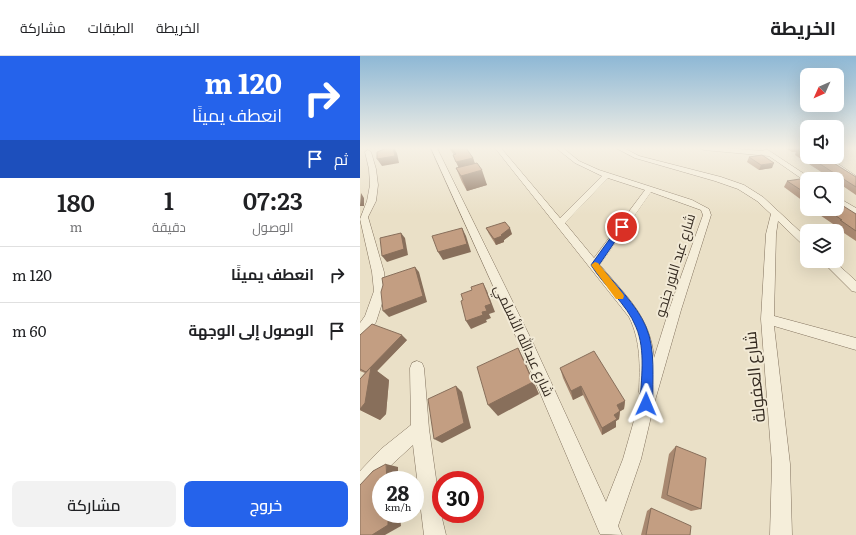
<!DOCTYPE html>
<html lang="ar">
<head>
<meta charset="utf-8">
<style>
	:root { --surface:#fff; --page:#f2f2f2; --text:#202124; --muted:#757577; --line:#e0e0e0; --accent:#2563eb }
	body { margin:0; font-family:Literata,Cairo,serif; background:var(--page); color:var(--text); direction:rtl; height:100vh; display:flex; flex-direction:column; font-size:15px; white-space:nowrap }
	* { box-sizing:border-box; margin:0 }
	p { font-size:13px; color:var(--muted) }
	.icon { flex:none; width:22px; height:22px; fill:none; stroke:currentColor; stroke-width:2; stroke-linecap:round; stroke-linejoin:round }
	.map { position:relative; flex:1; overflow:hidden; direction:ltr }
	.sheet { display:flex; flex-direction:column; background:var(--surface); width:360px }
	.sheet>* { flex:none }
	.top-card { background:#2563eb; color:#fff; overflow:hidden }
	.needle { width:26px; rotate:225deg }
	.tools { position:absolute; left:440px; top:12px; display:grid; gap:8px }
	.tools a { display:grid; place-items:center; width:44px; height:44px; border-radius:8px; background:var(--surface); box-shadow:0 4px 16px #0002; font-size:20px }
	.speed { position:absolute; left:12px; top:415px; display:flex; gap:8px; font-size:20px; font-weight:700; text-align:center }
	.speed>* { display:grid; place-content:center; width:52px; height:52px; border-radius:50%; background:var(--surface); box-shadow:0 4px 16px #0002; line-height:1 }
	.speed small { font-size:10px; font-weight:400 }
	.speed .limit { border:6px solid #d22; background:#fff; color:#111 }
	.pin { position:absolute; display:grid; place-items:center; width:34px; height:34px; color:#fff; margin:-17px; border:2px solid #fff; border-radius:50%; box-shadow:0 1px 4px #0007 }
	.me { position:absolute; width:44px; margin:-22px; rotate:1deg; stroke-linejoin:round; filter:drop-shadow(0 0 3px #0008) }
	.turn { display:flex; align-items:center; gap:14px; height:84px; padding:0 12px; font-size:18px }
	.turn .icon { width:52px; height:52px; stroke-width:2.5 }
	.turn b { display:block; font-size:28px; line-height:34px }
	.then { display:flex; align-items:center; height:38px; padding:0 12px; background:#0003; gap:8px; font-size:15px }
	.eta { display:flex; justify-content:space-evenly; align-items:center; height:68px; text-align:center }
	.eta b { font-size:24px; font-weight:600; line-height:28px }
	.primary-button { display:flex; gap:8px; margin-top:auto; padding:8px 12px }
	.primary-button a { flex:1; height:46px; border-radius:8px; background:var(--accent); color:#fff; font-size:16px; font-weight:600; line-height:46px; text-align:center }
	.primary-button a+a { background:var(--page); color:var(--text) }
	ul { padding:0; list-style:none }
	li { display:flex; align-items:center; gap:12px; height:56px; padding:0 12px; border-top:1px solid var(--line) }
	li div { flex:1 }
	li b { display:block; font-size:15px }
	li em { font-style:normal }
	header { display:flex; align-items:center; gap:24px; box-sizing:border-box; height:56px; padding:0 20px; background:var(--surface); border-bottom:1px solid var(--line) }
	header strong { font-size:19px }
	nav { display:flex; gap:22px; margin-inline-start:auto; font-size:14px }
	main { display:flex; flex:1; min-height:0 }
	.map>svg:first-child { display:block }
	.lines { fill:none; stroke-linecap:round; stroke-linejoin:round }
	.minor-casing { stroke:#83735f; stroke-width:1 }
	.minor { fill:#f5eeda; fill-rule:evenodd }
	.wall { fill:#a88870 }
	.shaded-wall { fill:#886f5b }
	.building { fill:#c39e82; stroke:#886f5b }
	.route { fill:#2563eb; stroke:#184099 }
	.slow { fill:#f59e0b }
	.labels { text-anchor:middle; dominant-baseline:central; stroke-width:4; stroke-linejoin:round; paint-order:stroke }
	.street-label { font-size:14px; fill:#352b21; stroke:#f2ead6 }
	.near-street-label { font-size:17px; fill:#352b21; stroke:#f2ead6 }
</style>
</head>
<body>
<header>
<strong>الخريطة</strong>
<nav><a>الخريطة</a><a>الطبقات</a><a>مشاركة</a></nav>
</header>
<main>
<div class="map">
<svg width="496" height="479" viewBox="0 0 496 479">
	<rect width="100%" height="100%" fill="#eae0c7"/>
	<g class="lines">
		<defs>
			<g id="minor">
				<path d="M71,92H77L173,287L246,446L263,403L281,340L279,336C280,310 281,285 269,261L135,92H141L200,162L242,120L215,107L196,92H203L219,105L239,114L332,144L349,153L351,159L321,254L294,348L281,403L258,470L262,479L240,478L161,292ZM248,122L285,134L234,202L205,167ZM291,136L341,154L343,159L309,254L294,302C290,260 266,240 240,209Z"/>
				<polygon points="256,92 264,92 279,100 361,121 384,129 403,141 447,182 447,190 443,189 418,165 416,178 414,260 496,282 496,294 414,270 430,408 432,479 410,479 412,408 401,263 406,178 411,158 397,145 378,133 355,125 275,102"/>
				<polygon points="341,92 365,92 403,95 404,94 408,94 452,123 445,125 409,100 344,94"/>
				<polygon points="8,94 11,96 16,113 18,129 16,145 8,161 24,216 26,235 16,266 5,282 0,284 0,267 5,260 14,235 12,216 0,163 7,145 10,129 9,113 5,96"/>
				<polygon points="461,101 468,101 496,120 496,125"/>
				<polygon points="477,141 496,152 496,159 477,147"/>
				<polygon points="462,205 474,205 496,225 496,236 492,235"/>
				<polygon points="57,305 62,307 64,312 69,373 81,458 86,479 64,479 53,389 27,413 7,437 0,440 0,415 21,393 51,369 50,312 52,307"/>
			</g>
		</defs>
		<!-- minor casing -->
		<use href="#minor" class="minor-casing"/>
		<!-- minor -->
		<use href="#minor" class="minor"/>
	</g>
	<!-- wall -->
	<g class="wall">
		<polygon points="89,92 106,92 113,102 115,108 127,129 107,135 102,126 96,112 99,112 93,99 94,99"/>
		<polygon points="425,92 447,92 447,101 464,101 496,121 496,139 477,126 477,123 472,123 435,99 436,96 432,96"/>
		<polygon points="389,101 412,112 399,114 387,106"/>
		<polygon points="427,125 447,128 447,148 424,131"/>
		<polygon points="451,153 477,153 496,158 496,185 475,171 476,170"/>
		<polygon points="126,172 152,178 144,184 144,186 136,189 129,178"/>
		<polygon points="0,279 47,284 17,315 29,324 26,358 20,364 0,354 0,323 5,317 0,315"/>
		<polygon points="200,312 265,345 264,353 260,355 259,363 256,365 256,371 242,379 223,339 213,344 203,322"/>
		<polygon points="316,390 341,453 331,455 301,442 309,398"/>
		<polygon points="291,452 330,479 281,479 287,455"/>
	</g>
	<!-- shaded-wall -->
	<g class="shaded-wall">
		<polygon points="33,92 34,92 37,97 39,107 22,110 17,103"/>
		<polygon points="113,102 115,108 99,112 96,106"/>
		<polygon points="414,107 412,112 399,114 401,109"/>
		<polygon points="122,114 127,129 107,135 101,120"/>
		<polygon points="1,137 4,142 4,150 0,150"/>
		<polygon points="102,172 106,180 111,196 83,204 78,196"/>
		<polygon points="150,172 152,178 144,184 144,186 136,189 134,183"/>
		<polygon points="41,177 45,182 48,199 27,206 22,200"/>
		<polygon points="55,211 59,216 67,246 29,261 23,255"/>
		<polygon points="123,227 127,235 135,256 129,258 131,262 126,264 127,266 111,273 106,265 122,256 125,250"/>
		<polygon points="42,279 47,284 17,315 29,324 26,358 20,364 0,354 10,318 6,316"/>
		<polygon points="158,292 165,306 179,338 138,360 128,349"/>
		<polygon points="96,330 102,336 111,372 82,387 74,383"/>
		<polygon points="221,330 223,339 213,344 211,335"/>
		<polygon points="265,345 264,353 259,356 260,355 259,363 256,365 256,371 242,379 242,372 254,359 257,349"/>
		<polygon points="26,408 38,411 38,424 27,424"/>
		<polygon points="28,458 40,458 41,470 25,479 12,479"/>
	</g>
	<!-- building -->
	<g class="building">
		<polygon points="27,92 33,92 35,100 17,103 17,96"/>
		<polygon points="91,92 106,92 113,102 96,106 93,99 96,98"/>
		<polygon points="439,92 447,92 447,100 438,94"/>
		<polygon points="402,99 414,107 401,109 389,101"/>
		<polygon points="449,101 464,101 496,121 496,131"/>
		<polygon points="117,107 122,114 101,120 96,112"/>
		<polygon points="440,123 447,128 447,138 427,125"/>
		<polygon points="477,146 496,158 496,175 480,164 482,164 466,153 477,153"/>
		<polygon points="145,166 150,172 141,179 142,180 134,183 126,172"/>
		<polygon points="102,172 107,188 78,196 72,180"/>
		<polygon points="41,177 44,193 22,200 20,182"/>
		<polygon points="55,211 63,240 23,255 21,236 23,229 22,222"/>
		<polygon points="123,227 131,248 125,250 127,255 122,256 123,259 106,265 101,245 103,244 101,238 112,234 111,231"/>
		<polygon points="12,268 42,279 6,316 0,313 0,279"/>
		<polygon points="158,292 173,326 128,349 117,311"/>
		<polygon points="234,295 265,345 257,349 260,355 254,359 257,363 242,372 221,330 211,335 200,312"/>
		<polygon points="11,311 5,347 0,353 0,323"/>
		<polygon points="96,330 104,367 74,383 68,343"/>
		<polygon points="316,390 346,402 341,453 307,439"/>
		<polygon points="26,408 27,424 21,424 21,458 28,458 28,469 12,479 0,479 0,429 13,415"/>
		<polygon points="291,452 331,470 330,479 286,479"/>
	</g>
	<!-- sky -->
	<linearGradient id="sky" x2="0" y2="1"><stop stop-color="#8eb8d5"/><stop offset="0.58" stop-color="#f6f1e6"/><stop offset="1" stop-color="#f6f1e6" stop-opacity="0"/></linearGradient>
	<rect width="496" height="159" fill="url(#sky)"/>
	<!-- route -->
	<path class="route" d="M262,169L265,171L239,209C254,227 277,249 286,271C296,294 292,323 293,348L291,352L286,354L282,352L280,348C281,324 286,294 276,271C267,248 244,230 231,209L259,170Z"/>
	<!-- slow -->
	<polygon class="slow" points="235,206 238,207 263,238 264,240 263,243 256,243 231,209"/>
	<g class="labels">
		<!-- street labels -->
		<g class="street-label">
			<text transform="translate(314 209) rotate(-73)">شارع عبد النور جنحو</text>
			<text transform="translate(165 284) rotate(65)">شارع عبدالله الأسلمي</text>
		</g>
		<!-- near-street labels -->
		<g class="near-street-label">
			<text transform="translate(393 321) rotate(-96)">شارع العفولة</text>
		</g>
	</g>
</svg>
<div class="tools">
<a><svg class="needle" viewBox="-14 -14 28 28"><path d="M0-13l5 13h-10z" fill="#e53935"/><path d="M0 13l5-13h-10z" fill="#757577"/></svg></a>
<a><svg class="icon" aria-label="sound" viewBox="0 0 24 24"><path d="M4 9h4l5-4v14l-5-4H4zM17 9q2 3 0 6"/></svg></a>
<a><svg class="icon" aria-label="search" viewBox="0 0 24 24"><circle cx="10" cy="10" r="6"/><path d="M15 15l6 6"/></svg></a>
<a><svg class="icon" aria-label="layers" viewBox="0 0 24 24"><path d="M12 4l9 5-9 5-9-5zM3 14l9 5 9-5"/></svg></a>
</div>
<div class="speed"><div>28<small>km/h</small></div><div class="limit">30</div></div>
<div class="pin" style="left:262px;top:171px;background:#d93025"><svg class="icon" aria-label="arrive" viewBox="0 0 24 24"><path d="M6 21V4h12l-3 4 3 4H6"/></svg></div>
<svg class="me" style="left:286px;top:348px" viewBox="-20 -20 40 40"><path d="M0-17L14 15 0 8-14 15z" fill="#2563eb" stroke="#fff" stroke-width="4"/></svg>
</div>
<section class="sheet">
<div class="top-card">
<div class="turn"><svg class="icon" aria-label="right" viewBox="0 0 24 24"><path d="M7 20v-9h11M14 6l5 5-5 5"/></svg><div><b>120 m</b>انعطف يمينًا</div></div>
<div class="then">ثم<svg class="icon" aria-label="arrive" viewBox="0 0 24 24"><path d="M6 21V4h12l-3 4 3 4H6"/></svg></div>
</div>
<div class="eta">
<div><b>07:23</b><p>الوصول</p></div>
<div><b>1</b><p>دقيقة</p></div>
<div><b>180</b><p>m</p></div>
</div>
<ul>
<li><svg class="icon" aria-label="right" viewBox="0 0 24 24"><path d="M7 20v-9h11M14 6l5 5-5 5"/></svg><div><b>انعطف يمينًا</b></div><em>120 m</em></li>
<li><svg class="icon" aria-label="arrive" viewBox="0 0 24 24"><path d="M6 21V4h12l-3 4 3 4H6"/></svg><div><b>الوصول إلى الوجهة</b></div><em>60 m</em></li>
</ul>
<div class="primary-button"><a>خروج</a><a>مشاركة</a></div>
</section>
</main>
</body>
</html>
